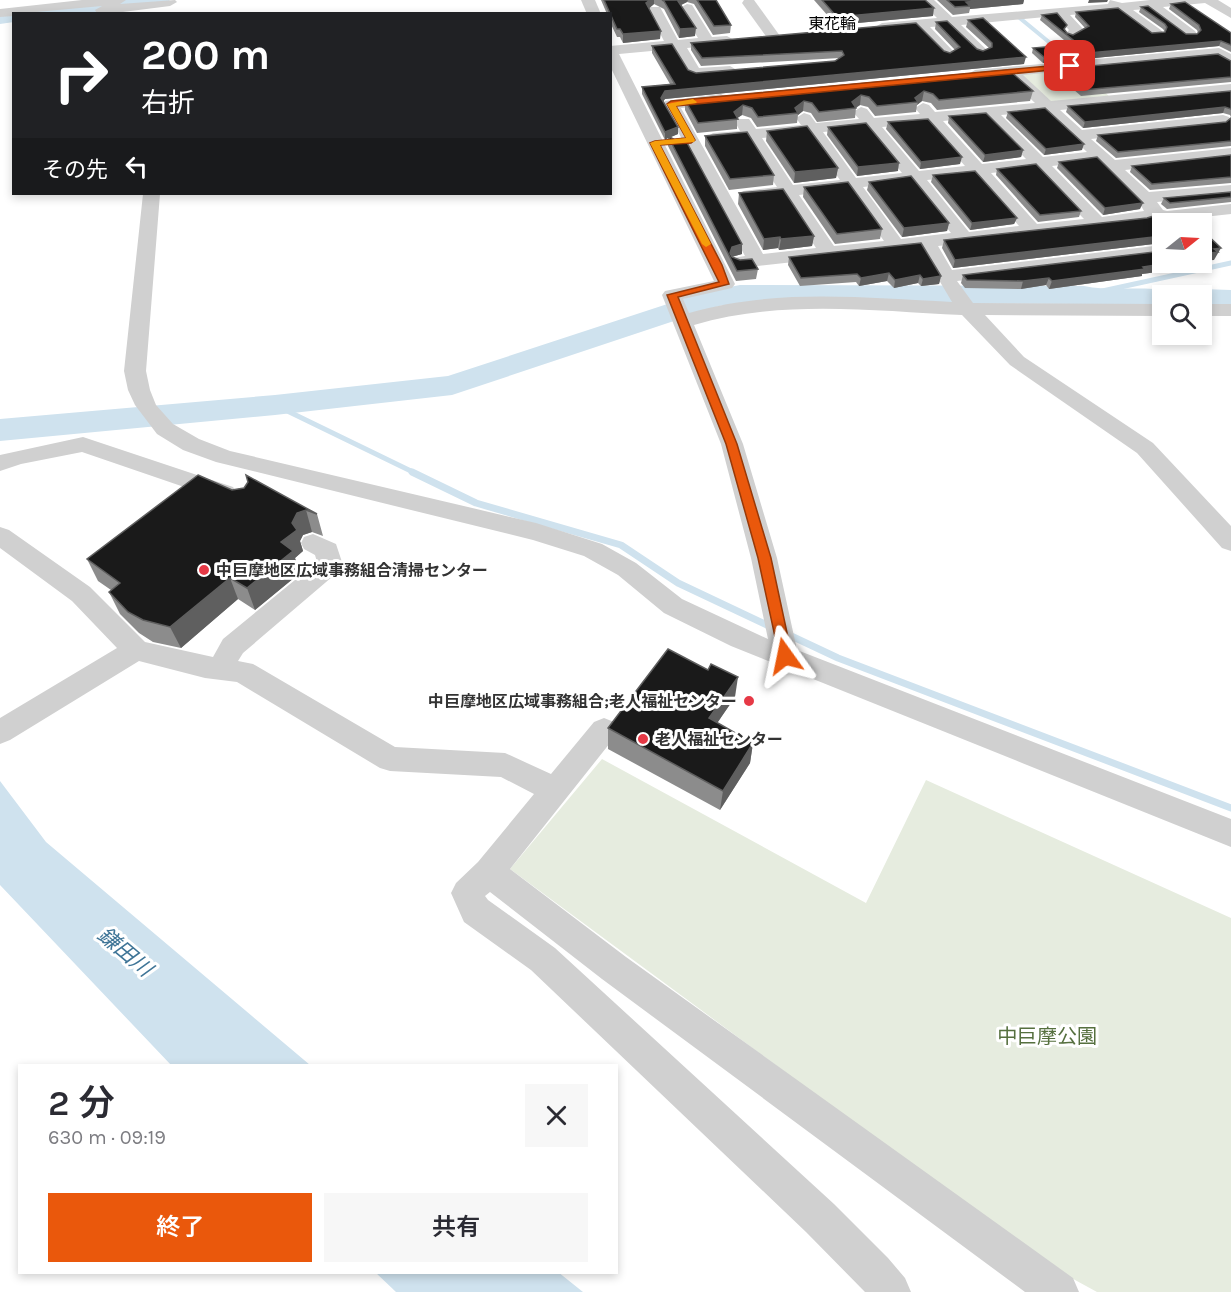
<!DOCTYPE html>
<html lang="ja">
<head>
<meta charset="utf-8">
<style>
	:root { --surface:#fff; --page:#f7f7f7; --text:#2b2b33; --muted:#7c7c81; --accent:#ea580c }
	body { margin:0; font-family:Karla,"Noto Sans JP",sans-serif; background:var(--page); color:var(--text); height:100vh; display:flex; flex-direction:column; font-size:22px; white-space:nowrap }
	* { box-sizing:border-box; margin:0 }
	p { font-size:20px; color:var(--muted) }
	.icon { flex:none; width:33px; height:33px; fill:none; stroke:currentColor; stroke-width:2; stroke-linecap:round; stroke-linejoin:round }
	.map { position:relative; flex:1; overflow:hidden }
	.side { position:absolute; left:18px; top:1064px; width:600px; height:210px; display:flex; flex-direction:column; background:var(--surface); border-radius:0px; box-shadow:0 3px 9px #0003 }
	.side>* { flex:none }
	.guide { position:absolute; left:12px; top:12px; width:600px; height:183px; border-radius:0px; box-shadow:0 3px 9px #0003; background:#202124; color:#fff; overflow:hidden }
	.needle { width:39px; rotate:72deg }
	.buttons { position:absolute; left:1152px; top:213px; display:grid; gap:12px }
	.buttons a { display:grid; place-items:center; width:60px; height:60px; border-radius:0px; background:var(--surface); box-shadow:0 3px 9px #0003; font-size:30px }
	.pin { position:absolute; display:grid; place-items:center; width:51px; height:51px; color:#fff; margin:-26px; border-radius:12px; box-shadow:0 3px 9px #0006 }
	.me { position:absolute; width:66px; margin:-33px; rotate:348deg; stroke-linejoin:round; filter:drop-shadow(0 0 4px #0008) }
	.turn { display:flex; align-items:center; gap:21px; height:126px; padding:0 30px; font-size:27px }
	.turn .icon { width:78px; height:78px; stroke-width:2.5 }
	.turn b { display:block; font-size:42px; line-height:51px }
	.then { display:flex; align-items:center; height:57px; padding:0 30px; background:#0003; gap:12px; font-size:22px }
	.round { display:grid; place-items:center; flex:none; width:63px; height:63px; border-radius:0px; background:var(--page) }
	.headline { display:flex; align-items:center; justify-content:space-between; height:102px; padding:0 30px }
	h1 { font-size:36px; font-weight:600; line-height:45px }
	.button { display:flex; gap:12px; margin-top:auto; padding:12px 30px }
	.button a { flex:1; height:69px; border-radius:0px; background:var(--accent); color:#fff; font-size:24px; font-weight:600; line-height:69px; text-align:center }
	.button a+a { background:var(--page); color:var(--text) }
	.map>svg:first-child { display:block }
	.green { fill:#e6ecdf }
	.water { fill:#cfe2ee }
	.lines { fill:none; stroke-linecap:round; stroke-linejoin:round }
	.stream-far2 { stroke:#cfe2ee; stroke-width:4 }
	.stream-far1 { stroke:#cfe2ee; stroke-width:5 }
	.stream { stroke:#cfe2ee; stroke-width:7 }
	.river { fill:#cfe2ee; fill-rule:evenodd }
	.minor { fill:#d0d0d0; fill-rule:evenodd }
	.wall { fill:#8c8c8c }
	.shaded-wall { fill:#5f5f5f }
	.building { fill:#1a1a1a; stroke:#5f5f5f; stroke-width:1.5 }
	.route { fill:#ea580c; stroke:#983908; stroke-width:1.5 }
	.slow { fill:#f59e0b }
	.poi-dot { fill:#e63946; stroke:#fff; stroke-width:2 }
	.labels { text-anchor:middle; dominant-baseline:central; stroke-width:6; stroke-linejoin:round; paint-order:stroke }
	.far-quarter-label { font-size:16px; fill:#000; stroke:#fff }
	.poi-label { font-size:16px; font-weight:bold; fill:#333; stroke:#fff; text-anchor:start }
	.near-park-label { font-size:20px; fill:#56703f; stroke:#fff }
	.near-water-label { font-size:21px; font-style:italic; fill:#3f7597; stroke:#fff }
</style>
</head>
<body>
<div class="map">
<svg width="1231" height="1292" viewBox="0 0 1231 1292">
	<rect width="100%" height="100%" fill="#fff"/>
	<!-- green -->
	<g class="green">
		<polygon points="1077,68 1110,97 1049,103 1017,73"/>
		<polygon points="602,759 866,903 926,780 1231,918 1231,1292 1097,1292 1044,1263 510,869"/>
	</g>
	<!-- water -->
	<g class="water">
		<polygon points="0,781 46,842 310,1065 171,1065 0,885"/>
		<polygon points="375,1272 558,1272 583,1292 396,1292"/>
	</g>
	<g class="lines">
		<!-- stream-far2 -->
		<polyline class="stream-far2" points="1015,14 1078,66"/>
		<!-- stream-far1 -->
		<g class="stream-far1">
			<polyline points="1084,295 1231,263"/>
			<polyline points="275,405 415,473"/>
		</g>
		<!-- stream -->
		<g class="stream">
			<polyline points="412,472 476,503 621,545 678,583 771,627"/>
			<polyline points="787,634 838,658 1231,808"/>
		</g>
		<!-- river -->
		<g class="river">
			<polygon points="106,0 170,0 167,4 160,6 95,14 26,14 29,10 36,8"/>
			<polygon points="14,10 23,14 14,14 14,22 0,24 0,12"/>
			<path d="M740,285L1084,286C1113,292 1144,285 1172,292L1175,296H1162V307H1099L1084,304L740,303L719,306L452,395L275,415L0,441V419L275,395L448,376L704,292Z"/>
			<polygon points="1202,289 1231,290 1231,308 1202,307 1202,296 1189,296 1192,292"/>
		</g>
		<!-- minor -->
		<g class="minor">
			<polygon points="82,0 126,0 120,4 175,0 177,2 170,6 107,14 97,13 95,10 102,6 14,14 14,16 0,17 0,9"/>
			<polygon points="581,0 595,0 601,14 587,14"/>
			<polygon points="744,0 754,0 780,36 778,39 768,39 742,3"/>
			<polygon points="919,0 934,0 952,17 1108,4 1110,0 1122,3 1150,0 1218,0 1231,8 1231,18 1205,3 1163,7 1195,31 1197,34 1195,37 1185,37 1147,9 1133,10 1161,30 1163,33 1161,36 1151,36 1117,11 1070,15 1085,31 1072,38 1067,37 1065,34 1069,30 1056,16 961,25 989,52 982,56 977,55 946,26 930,27 956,54 949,58 944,57 915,28 882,31 875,27 882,23 937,18"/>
			<path d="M687,4L692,5L712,37L727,36L734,40L727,44L687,48L699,68L730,66L737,70L735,73L690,76L673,49L619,54L735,284L732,288L683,299L689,313C775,288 864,298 952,302L920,248L740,268L733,266L731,262L733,258L745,256L663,104L665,101L721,94L729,99L721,104L681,108L763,254L816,248L783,196L749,200L743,199L740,195L743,191L777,187L746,140L713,143L705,138L713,133L740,131L735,122L737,119H749L756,129L801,125L796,118L804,113L810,115L816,123L859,119L853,112L861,107L867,109L874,118L920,114L915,108L923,103L929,105L935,112L1035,103L1007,76L975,80L967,75L975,70L1219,48L1231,54V65L1216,57L1023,75L1051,101L1231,84V94L1060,110L1082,130L1223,115L1229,117L1231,120L1229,123L1223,125L1091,139L1115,160L1231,148V158L1125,170L1149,192L1231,185V195L1157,202L1163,210L1167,211L1231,204V214L1167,221L1157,219L1144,223L938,246L952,270L1162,245V256L957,281L973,303L1162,304V316L985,315L1024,357L1153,443L1231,526V551L1222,548L1137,453L1010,365L962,315C873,311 781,299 694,325L743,444L777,558L797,650L1231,819V847L731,646L664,613L618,575L584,556L533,540L216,462L183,450L157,434L135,405L128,390L124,371L143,194H160L146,371L150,390L156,405L173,424L199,439L230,451L536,523L602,544L636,563L682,599L768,639L751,558L721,444L662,295L665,291L714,281L610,66V46L664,41L648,10L650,7H660L678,40L698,38L680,8ZM1044,111L1087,152L1043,157L1001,115ZM985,117L1026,159L982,164L943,121ZM927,123L965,166L919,171L882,127ZM866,128L902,173L856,178L823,132ZM807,134L840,180L793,185L762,138ZM1096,161L1139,202L1144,211L1102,217L1052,166ZM1035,168L1084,219L1037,224L991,173ZM974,175L1019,226L969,232L927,180ZM910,182L951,233L901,239L863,187ZM847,189L884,241L834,246L799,195Z"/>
			<rect x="1202" y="304" width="29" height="12"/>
			<polygon points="83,437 233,487 237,493 233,499 225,501 82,452 21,464 0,471 0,455"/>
			<polygon points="0,527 9,530 90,587 145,642 213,657 223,639 317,562 315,555 304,549 301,543 304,537 313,534 336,544 343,565 339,571 243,653 238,661 253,664 395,747 505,753 551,774 594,722 604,718 614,722 618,730 614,738 510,869 626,957 1073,1278 1079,1292 1025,1292 602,979 490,892 485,896 488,900 555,948 834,1204 888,1258 905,1278 911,1292 865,1292 806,1232 531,970 464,922 451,893 456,883 478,862 534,794 501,777 390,771 380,768 237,682 205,678 139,661 10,740 0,744 0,718 117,648 72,601 0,548"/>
		</g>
	</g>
	<!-- wall -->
	<g class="wall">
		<polygon points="601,0 716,0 731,25 730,33 713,35 694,4 687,2 681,5 695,36 679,38 664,9 654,4 649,8 660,39 623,43 620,37 617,37 610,22 610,14 607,14"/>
		<polygon points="814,0 925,0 933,16 836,25"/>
		<polygon points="937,0 1024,0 1023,4 970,9 969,13 953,15"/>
		<polygon points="1171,4 1231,33 1231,52 1219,46 1043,63 1032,53 1033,48 1070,45 1040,20 1042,15 1065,31 1067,33 1073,35 1085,28 1075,17 1076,12 1152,33 1165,32 1163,29 1139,12 1141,7 1186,34 1197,34 1198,33 1197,30 1169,9"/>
		<polygon points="968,20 1024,64 665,99 663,101 678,127 678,134 670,137 742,244 742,254 732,257 758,269 756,279 736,281 668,146 668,138 665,140 642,94 642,87 670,84 652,53 652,46 688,70 696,73 835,61 840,58 701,66 691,50 691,43 944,51 950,53 955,50 935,29 936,22 977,49 983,51 989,48 966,27"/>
		<polygon points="1231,61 1231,82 1081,96 1056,74 1058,69"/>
		<polygon points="1009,70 1033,91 1030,101 937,110 931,103 922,101 917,105 916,112 875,116 868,107 860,105 856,108 855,118 817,122 811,113 803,111 798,115 797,123 757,127 751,118 742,115 737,118 737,129 697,133 685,110 685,100"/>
		<polygon points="1231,91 1231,117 1230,115 1223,113 1083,128 1066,112 1068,106"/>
		<polygon points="1008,112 1082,150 1044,155 1006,118"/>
		<polygon points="949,116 1023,150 1021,157 983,162 948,123"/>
		<polygon points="1231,118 1231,146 1116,158 1096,141 1098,135 1226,122"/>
		<polygon points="888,122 960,164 920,169 886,129"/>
		<polygon points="828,127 898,171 857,176 827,135"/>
		<polygon points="767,131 838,168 836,178 794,183 766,141"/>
		<polygon points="705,136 774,175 773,185 729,190 705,146"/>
		<polygon points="1231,155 1231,183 1150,190 1130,172 1132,166"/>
		<polygon points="1059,162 1140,209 1103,215 1057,168"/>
		<polygon points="997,169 1081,211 1079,217 1038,222 996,175"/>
		<polygon points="933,175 1017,218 1014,224 970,230 931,182"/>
		<polygon points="869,182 949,223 947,231 902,237 867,190"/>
		<polygon points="804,187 882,229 880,239 835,244 803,197"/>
		<polygon points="1231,192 1231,202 1167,209 1161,204 1164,198"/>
		<polygon points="739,193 814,236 812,246 779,250 778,248 763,250 738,204"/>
		<polygon points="1162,224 1162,243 953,268 942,248 944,240"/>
		<polygon points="789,257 941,276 939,284 921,286 918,283 894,288 887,281 859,286 856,282 800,286 788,265"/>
		<polygon points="1162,262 1196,262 1194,265 1166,269 1165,271 1142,274 1142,276 1049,289 1046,285 1021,289 965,288 961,283 963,275"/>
		<polygon points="244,488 317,514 323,536 312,532 303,535 300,541 303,551 295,558 300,573 255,610 238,599 181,648 153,642 139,633 120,614 109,592 111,590 98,581 87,559 232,490"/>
		<polygon points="735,697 717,723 753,743 750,763 720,810 608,749 608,728"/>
	</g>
	<!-- shaded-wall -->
	<g class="shaded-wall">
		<polygon points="650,0 654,0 654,4 646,11 646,3"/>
		<polygon points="679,0 688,0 687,2 679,6"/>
		<polygon points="986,0 1024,0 1023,4 970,9 970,6 966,2"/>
		<polygon points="1089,0 1108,0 1107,2 1088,3"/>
		<polygon points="934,8 933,16 836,25 837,17"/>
		<polygon points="696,28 695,36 679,38 680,29"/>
		<polygon points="661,31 660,39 623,43 623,34"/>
		<polygon points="1221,41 1219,46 1043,63 1044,57"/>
		<polygon points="1026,57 1024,64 665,99 661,105 661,98 665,91"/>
		<polygon points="924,91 922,101 917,105 918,102 915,98"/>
		<polygon points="861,95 860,105 855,108 852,102"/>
		<polygon points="804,101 803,111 798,115 795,108"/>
		<polygon points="743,105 742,115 736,119 734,112"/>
		<polygon points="1225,107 1223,113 1083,128 1085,122"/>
		<polygon points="678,127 678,134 669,138 668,136 668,138 665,140 665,132"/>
		<polygon points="1084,144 1082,150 1044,155 1046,149"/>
		<polygon points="1023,150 1021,157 983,162 985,155"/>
		<polygon points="962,157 960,164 920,169 921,162"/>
		<polygon points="899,163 898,171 857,176 858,167"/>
		<polygon points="838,168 836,178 794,183 795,172"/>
		<polygon points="1143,203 1140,209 1103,215 1105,208"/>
		<polygon points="1017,218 1014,224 970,230 972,223"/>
		<polygon points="949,223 947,231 902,237 904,228"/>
		<polygon points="814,236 812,246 779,250 781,239"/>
		<polygon points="1162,236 1162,243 953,268 955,260"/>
		<polygon points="780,237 778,248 763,250 764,239"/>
		<polygon points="742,244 742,254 731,257 730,253 732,247"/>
		<polygon points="1221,248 1214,260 1202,261 1202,254 1214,249"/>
		<polygon points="1166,262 1196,262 1194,265 1166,269 1165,271 1142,274 1142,276 1049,289 1052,281 1143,267"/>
		<polygon points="889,273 887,281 859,286 861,278"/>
		<polygon points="920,275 918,283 894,288 895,280"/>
		<polygon points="941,276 939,284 921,286 923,279"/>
		<polygon points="1049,278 1046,285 1021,289 1023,281"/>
		<polygon points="306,510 312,532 303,535 300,541 303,551 295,558 300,573 255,610 247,588 281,542 297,513"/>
		<polygon points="230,578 238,599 181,648 170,627"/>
		<polygon points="738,677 735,697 707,738 709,718"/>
		<polygon points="753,743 750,763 720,810 723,791"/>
	</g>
	<!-- building -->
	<g class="building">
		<polygon points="604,0 650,0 646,3 661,31 623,34 620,29 617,29"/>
		<polygon points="662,0 679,0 678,1 696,28 680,29 664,1"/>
		<polygon points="697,0 716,0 731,25 714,26"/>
		<polygon points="822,0 925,0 934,8 837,17"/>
		<polygon points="947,0 986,0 966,2 970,6 955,7"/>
		<polygon points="1185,2 1231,33 1231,45 1221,41 1044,57 1033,48 1078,44 1042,15 1057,13 1067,25 1064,29 1067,33 1073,35 1089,26 1076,12 1118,8 1152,33 1165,32 1167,27 1165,24 1141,7 1148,6 1186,34 1197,34 1201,30 1199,25 1171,4"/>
		<polygon points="983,18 1026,57 665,91 661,98 678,127 665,132 642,87 675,84 652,46 672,44 688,70 696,73 835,61 844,55 842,51 702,58 691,43 916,23 944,51 950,53 960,47 936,22 947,21 977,49 983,51 992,47 992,43 968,20"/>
		<polygon points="1218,54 1231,61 1231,77 1082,90 1058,69"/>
		<polygon points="1009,70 1033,91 939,100 933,94 924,91 915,98 918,102 877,106 869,97 861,95 852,102 856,108 819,112 812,103 804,101 795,108 798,113 758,117 752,108 743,105 734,112 738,119 698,123 685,100"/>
		<polygon points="1231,91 1231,109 1225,107 1085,122 1068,106"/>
		<polygon points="1045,108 1084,144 1046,149 1008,112"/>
		<polygon points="986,113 1023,150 985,155 949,116"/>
		<polygon points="1231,118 1231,141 1118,152 1098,135 1226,122"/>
		<polygon points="928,119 962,157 921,162 888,122"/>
		<polygon points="866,123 899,163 858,167 828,127"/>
		<polygon points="807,126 838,168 795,172 767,131"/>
		<polygon points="747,132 774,175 730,179 705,136"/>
		<polygon points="668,136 675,140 685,139 742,244 732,247 730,253 732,257 740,260 752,259 758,269 737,271"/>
		<polygon points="1231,155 1231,177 1152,184 1132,166"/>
		<polygon points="1097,157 1143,203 1105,208 1059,162"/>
		<polygon points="1036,164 1081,211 1040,215 997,169"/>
		<polygon points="975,171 1017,218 972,223 933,175"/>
		<polygon points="911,176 949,223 904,228 869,182"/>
		<polygon points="848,182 882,229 837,234 804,187"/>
		<polygon points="783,189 814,236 781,239 780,237 764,239 739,193"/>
		<polygon points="1231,192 1231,197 1170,203 1164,198"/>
		<polygon points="1160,214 1185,214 1195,224 1162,224 1162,236 955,260 944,240 1147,218"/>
		<polygon points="1202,230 1221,248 1214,249 1218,252 1202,254"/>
		<polygon points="921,243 941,276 923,279 920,275 895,280 889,273 861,278 857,274 801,278 789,257"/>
		<polygon points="1162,251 1162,262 1168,263 1143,267 1145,269 1052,281 1049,278 1023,281 967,280 963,275"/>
		<polygon points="198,475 232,490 244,488 248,482 246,475 317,514 306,510 297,513 292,523 297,530 281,542 293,551 247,588 230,578 170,627 143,620 128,612 109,592 120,583 87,559"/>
		<polygon points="668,649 708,670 711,664 738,677 709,718 753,743 723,791 608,728"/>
	</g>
	<!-- route -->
	<polygon class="route" points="1070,64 1073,66 1072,68 676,106 695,140 691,143 660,145 722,265 729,284 678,297 737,444 771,558 792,656 790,660 780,660 758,558 726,444 667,295 719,282 650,143 655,141 686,138 667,104 671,101"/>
	<!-- slow -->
	<polygon class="slow" points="693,99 697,102 696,103 676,106 695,140 694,142 660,145 711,244 706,247 702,244 650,143 655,141 686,138 667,104"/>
	<!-- markers -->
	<g class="poi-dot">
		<circle cx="204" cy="570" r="6"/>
		<circle cx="749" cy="701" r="6"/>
		<circle cx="643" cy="739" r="6"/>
	</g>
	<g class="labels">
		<!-- far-quarter labels -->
		<g class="far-quarter-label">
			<text x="832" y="23">東花輪</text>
		</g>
		<!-- poi labels -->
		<g class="poi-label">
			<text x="216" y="570">中巨摩地区広域事務組合清掃センター</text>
			<text x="737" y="701" text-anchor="end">中巨摩地区広域事務組合;老人福祉センター</text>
			<text x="655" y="739">老人福祉センター</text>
		</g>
		<!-- near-park labels -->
		<g class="near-park-label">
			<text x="1047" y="1036">中巨摩公園</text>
		</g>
		<!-- near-water labels -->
		<g class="near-water-label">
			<text transform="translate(125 952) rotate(40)">鎌田川</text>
		</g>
	</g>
</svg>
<div class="buttons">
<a><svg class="needle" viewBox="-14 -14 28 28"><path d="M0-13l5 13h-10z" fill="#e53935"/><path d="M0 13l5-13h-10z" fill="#7c7c81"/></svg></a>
<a><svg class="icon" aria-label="search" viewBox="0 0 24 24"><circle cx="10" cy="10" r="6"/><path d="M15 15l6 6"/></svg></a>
</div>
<div class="pin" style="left:1070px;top:66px;background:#d93025"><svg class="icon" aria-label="arrive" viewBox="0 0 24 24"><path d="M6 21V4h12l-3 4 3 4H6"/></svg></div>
<svg class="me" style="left:785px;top:656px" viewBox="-20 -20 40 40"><path d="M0-17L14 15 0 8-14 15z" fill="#ea580c" stroke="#fff" stroke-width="4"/></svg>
<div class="guide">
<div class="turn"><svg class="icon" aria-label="right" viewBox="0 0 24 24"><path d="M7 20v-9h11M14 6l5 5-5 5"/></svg><div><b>200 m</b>右折</div></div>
<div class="then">その先<svg class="icon" aria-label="left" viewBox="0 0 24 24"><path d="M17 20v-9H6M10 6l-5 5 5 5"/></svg></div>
</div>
<section class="side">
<div class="headline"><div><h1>2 分</h1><p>630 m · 09:19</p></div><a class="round"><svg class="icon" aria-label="close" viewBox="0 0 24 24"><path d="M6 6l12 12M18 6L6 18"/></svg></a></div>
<div class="button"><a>終了</a><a>共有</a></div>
</section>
</div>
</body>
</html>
